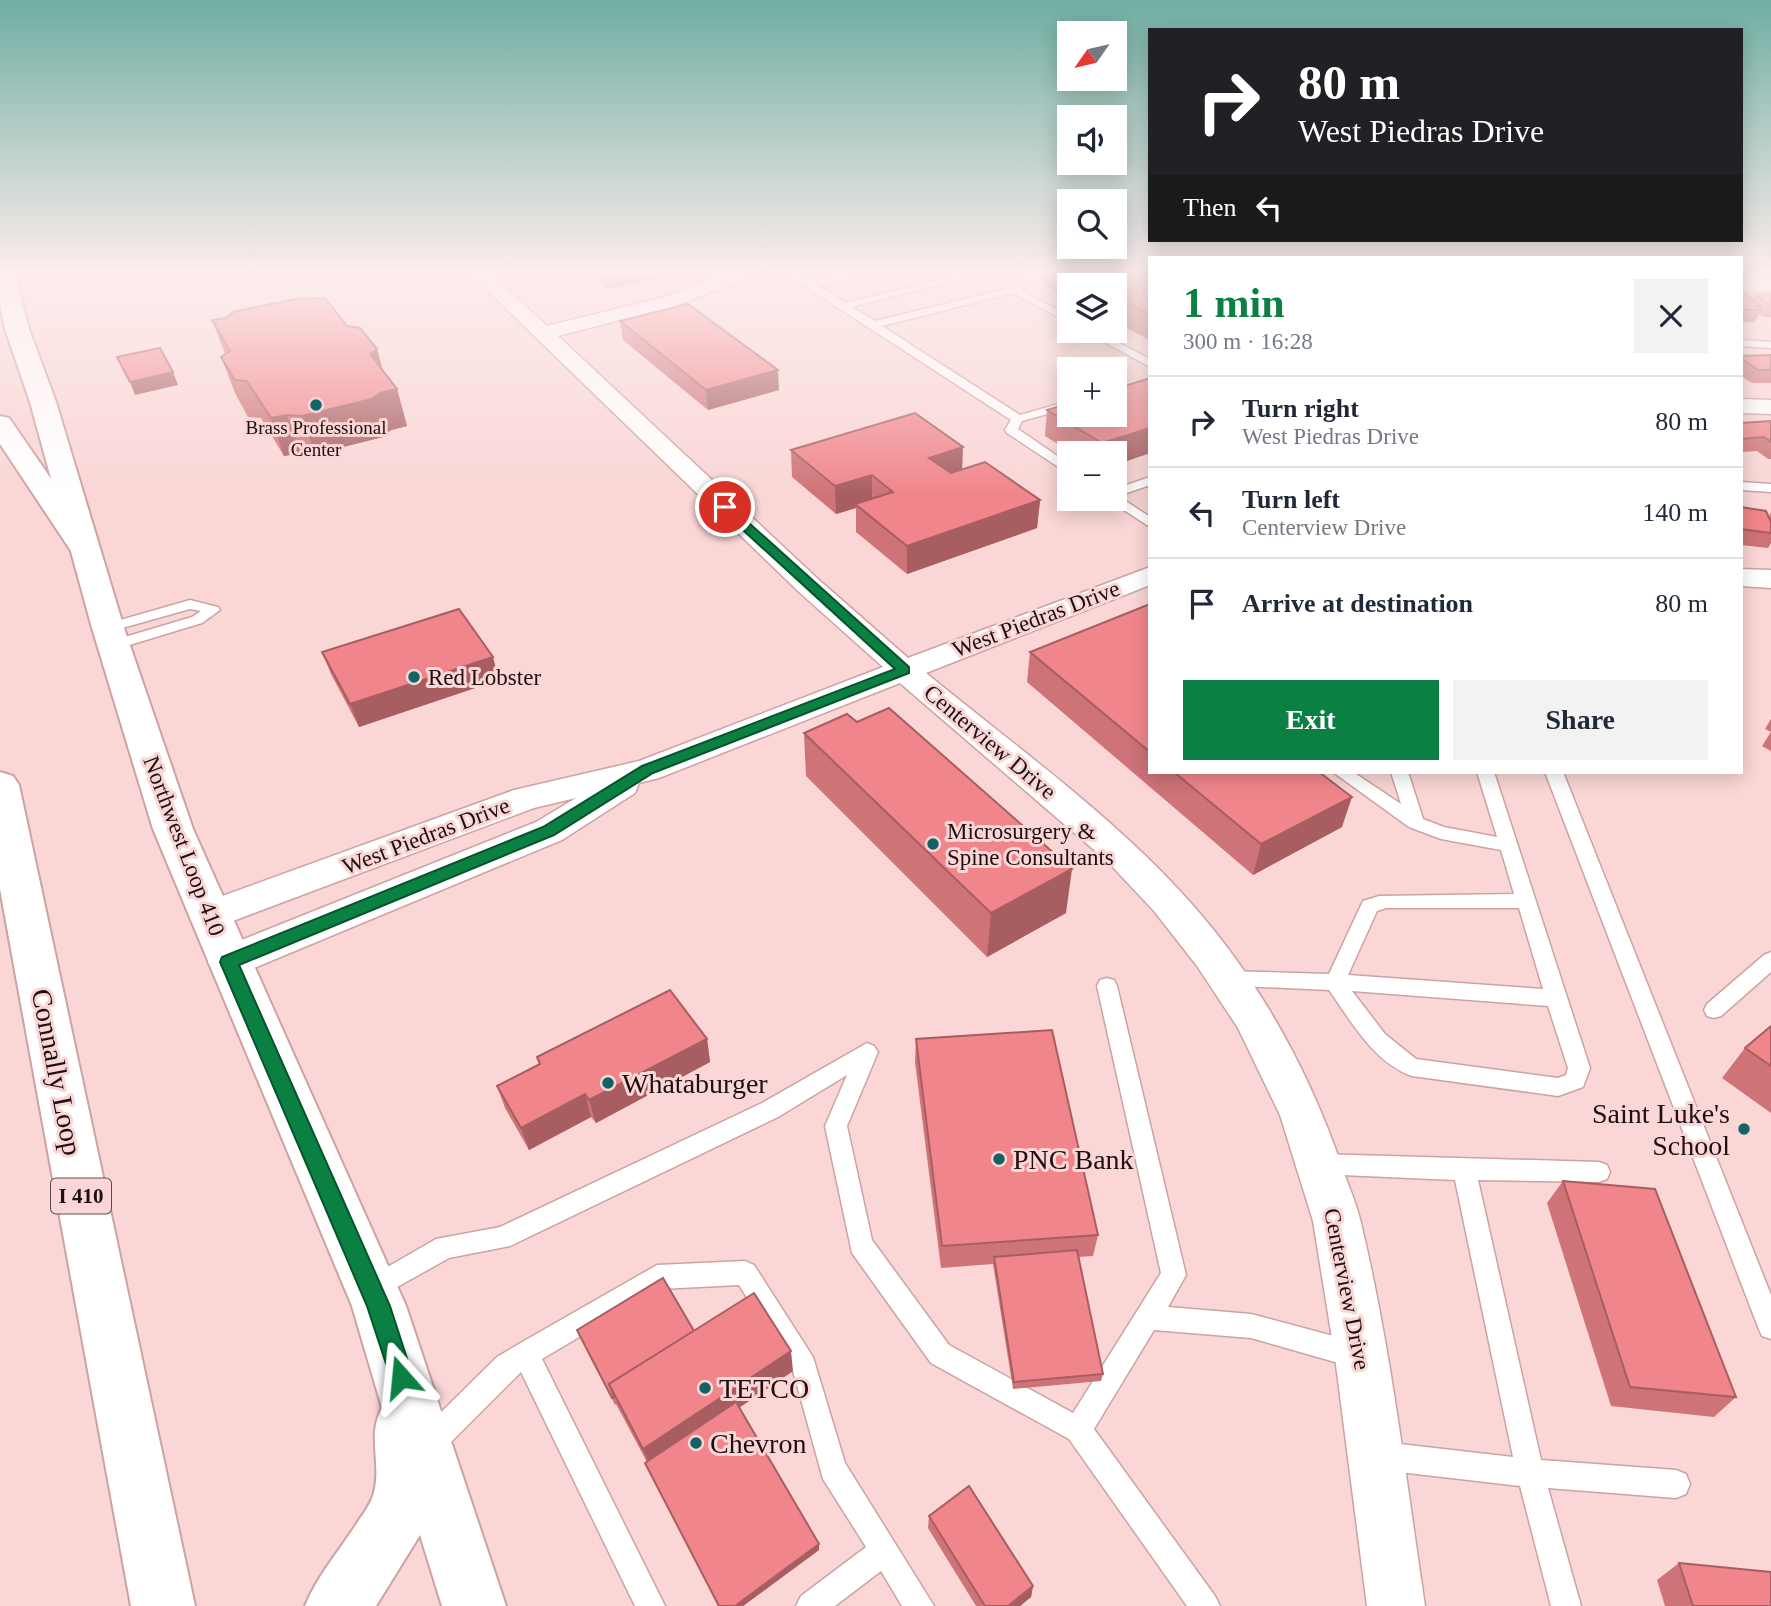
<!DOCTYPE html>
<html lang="en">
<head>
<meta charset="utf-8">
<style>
	:root { --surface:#fff; --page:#f2f2f3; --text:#1f2937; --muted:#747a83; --line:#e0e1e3; --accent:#0b8043 }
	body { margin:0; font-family:Georgia,serif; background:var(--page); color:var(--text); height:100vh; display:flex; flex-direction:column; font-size:26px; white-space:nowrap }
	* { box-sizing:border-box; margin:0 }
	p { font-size:23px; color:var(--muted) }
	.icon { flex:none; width:38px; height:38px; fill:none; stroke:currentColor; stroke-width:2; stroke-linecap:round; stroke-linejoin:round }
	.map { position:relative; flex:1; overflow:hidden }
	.side { position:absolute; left:1148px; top:256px; width:595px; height:518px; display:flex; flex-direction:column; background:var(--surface); border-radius:0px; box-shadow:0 4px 18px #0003 }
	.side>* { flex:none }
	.guide { position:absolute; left:1148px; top:28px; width:595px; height:214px; border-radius:0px; box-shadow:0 4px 18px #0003; background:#202124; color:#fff; overflow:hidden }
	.needle { width:46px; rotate:236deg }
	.controls { position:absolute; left:1057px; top:21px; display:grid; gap:14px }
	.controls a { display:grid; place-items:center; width:70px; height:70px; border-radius:0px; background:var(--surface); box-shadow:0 4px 18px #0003; font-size:35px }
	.pin { position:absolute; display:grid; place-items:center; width:60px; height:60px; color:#fff; margin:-30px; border:4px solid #fff; border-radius:50%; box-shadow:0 2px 7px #0007 }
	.me { position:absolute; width:77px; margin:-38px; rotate:342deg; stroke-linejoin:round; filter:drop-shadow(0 0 5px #0008) }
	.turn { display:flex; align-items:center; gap:24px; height:147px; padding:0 35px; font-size:32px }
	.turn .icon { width:91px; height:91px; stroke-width:2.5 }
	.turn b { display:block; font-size:49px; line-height:60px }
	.then { display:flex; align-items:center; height:66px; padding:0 35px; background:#0003; gap:14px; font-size:26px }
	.round { display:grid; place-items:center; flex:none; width:74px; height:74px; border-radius:0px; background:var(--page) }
	.head { display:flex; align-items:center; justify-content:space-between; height:119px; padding:0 35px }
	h1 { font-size:42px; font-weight:800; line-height:52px; color:var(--accent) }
	.cta { display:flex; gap:14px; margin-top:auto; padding:14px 35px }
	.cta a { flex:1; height:80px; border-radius:0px; background:var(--accent); color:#fff; font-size:28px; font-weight:800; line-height:80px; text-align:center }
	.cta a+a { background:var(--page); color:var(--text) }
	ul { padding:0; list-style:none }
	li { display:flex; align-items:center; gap:21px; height:91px; padding:0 35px; border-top:2px solid var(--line) }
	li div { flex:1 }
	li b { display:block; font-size:26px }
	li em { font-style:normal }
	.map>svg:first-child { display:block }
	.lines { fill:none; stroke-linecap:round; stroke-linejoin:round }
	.lane-casing { stroke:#cda2a3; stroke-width:3 }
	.street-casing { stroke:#cda2a3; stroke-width:3 }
	.secondary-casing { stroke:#cda2a3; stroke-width:4 }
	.highway-casing { stroke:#cda2a3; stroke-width:4 }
	.lane { fill:#fff; fill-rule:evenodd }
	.street { fill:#fff; fill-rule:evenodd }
	.secondary { fill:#fff; fill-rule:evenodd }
	.highway { fill:#fff; fill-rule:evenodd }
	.wall { fill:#ce7378 }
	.shaded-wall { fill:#a85e61 }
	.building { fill:#f0868b; stroke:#a85e61; stroke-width:2 }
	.route { fill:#0b8043; stroke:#07532c; stroke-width:2 }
	.poi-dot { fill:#126365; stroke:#fad6d6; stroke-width:2.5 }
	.labels { text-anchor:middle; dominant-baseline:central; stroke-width:6; stroke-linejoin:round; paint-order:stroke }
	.far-poi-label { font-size:19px; fill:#1e0f10; stroke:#fad6d6 }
	.shield { fill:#fad6d6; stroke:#604b4b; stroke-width:2 }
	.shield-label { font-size:21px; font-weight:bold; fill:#1e0f10 }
	.street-label { font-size:23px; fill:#1e0f10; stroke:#fad6d6 }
	.poi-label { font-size:23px; fill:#1e0f10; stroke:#fad6d6; text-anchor:start }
	.near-street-label { font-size:28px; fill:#1e0f10; stroke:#fad6d6 }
	.near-poi-label { font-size:28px; fill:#1e0f10; stroke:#fad6d6; text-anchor:start }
</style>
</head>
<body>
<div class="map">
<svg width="1771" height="1606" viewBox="0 0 1771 1606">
	<rect width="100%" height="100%" fill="#fad6d6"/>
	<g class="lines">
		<defs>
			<g id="lane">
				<path d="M780,270H791L811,282L863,270H880L818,286L846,303L979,270H995L852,307L875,321L1011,288C1028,273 1047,270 1070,270L1030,281L1021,290L1069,316V323L1013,293L882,326L1020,415L1069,401V408L1022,421L1018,429L1069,464V474L1007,433L1005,430L1011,420Z"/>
				<polygon points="1084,331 1096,331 1150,359 1150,367"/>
				<polygon points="1741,340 1771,342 1771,348 1741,346"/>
				<polygon points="1150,477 1150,485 1118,496 1150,517 1150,527 1107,499 1115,499 1115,489"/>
				<polygon points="1741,482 1771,484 1771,492 1741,490"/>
				<polygon points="190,600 218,607 220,610 202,623 113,650 105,645 108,642 192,617 201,611 190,609 108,632 101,628 103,625"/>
				<path d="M1333,772H1353L1401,804L1391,772H1408L1423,819L1444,827L1497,837L1477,772H1494L1590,1068L1583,1087L1558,1096L1412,1076C1374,1063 1351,1021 1329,990L1220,985L1217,979L1220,973L1227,971L1329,974L1363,901L1379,896L1514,894L1501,850L1441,839L1409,827ZM1386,908H1519L1543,989L1348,975L1377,911ZM1352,991L1548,1006L1568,1068L1566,1075L1558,1078L1416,1059L1385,1034Z"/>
				<polygon points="1545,772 1563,772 1771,1295 1771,1339 1762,1336 1758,1327"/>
				<polygon points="1771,952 1771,972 1721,1016 1714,1018 1707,1016 1704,1010 1707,1004 1764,955"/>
				<polygon points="1107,978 1114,980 1117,986 1186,1275 1168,1307 1251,1314 1356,1342 1365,1346 1369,1355 1365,1364 1356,1368 1251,1338 1154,1330 1094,1429 1215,1596 1220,1606 1187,1606 1069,1439 931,1363 852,1253 825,1126 847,1075 778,1117 510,1246 449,1258 374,1300 365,1296 362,1288 365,1280 436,1239 500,1227 762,1103 867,1043 874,1046 878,1052 847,1126 872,1240 949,1345 1073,1413 1161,1273 1097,986 1100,980"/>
				<polygon points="1319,1154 1599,1162 1607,1165 1610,1172 1607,1179 1599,1182 1478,1180 1541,1460 1676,1470 1686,1474 1690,1484 1686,1494 1676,1498 1548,1488 1581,1606 1551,1606 1520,1486 1382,1470 1372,1466 1368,1456 1372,1446 1382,1442 1513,1457 1455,1180 1319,1174 1311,1171 1308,1164 1311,1157"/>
				<polygon points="745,1261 754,1265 813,1357 845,1463 934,1606 902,1606 881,1571 835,1606 796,1606 801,1596 866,1547 823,1479 793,1371 739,1285 660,1289 542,1359 665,1606 635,1606 521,1372 441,1452 431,1455 421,1452 418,1442 421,1432 497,1357 517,1345 657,1265"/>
			</g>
			<g id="street">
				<path d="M466,270H486L547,326L664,297L733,270H759L757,274L678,305L558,336L819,580L908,658L1150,567V585L926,673C1011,743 1104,809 1179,890C1254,970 1308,1067 1343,1170C1349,1187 1357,1205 1361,1223C1391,1348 1406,1479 1425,1606H1367L1335,1357L1313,1221L1280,1115L1238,1028L1197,966L1154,911L1108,862L900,683L659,778L639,783L635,793L562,840L242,973L228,977L214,973L208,962L214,951L536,822L576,798L534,808L209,930L195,926L190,916L195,906L514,790L639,761L883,667L799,592Z"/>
				<polygon points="1741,278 1771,279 1771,291 1741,290"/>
				<polygon points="1741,399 1771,400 1771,414 1741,413"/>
				<polygon points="1741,569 1771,570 1771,588 1741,586"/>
			</g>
			<path id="secondary" d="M0,270H14L29,329L56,402L124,628L193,829L406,1306L506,1606H442L420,1535L376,1606H305C318,1574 341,1549 359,1520C364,1513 370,1504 373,1496C383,1465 366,1436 382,1408L352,1306L153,829L92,628L30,402L5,329L0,304Z"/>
			<g id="highway">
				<polygon points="0,416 9,418 101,551 97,557 86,560 75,557 71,551 0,444"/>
				<polygon points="0,772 13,776 19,785 195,1606 131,1606 0,889"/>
			</g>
		</defs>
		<!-- lane casing -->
		<use href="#lane" class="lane-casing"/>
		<!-- street casing -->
		<use href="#street" class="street-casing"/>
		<!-- secondary casing -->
		<use href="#secondary" class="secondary-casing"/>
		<!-- highway casing -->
		<use href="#highway" class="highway-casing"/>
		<!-- lane -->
		<use href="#lane" class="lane"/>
		<!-- street -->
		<use href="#street" class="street"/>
		<!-- secondary -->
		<use href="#secondary" class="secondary"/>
		<!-- highway -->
		<use href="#highway" class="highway"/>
	</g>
	<!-- wall -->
	<g class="wall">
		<polygon points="584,270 691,270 608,289"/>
		<polygon points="1043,270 1145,270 1150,272 1150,340 1115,322 1115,285 1069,285 1069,298 1042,284"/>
		<polygon points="1741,294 1753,300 1756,294 1771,294 1771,317 1763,317 1759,314 1755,322 1741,322"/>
		<polygon points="212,320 383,371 397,389 407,426 391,430 383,437 315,454 300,453 284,456 261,418 248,417 235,393 221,357 225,354"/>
		<polygon points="620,321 779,390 708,410 623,340"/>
		<polygon points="1771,355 1771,383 1752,383 1741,376 1741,356"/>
		<polygon points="1047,410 1150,453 1115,465 1115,453 1072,453 1045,436"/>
		<polygon points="1771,421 1771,459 1768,459 1757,451 1741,452 1741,423"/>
		<polygon points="791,450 962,469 1040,500 1037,528 907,574 856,532 856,508 836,514 792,477"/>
		<polygon points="1741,507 1769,517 1771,512 1771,543 1768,548 1741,545"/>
		<polygon points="1150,604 1150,772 1319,772 1342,827 1253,875 1027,682 1030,652"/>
		<polygon points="322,652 499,680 359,727 331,674"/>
		<polygon points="1771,719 1771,732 1765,729"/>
		<polygon points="1771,732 1771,751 1762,746"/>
		<polygon points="804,733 1066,913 987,957 806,776"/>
		<polygon points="1771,1026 1771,1113 1722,1078 1745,1048"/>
		<polygon points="707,1039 710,1062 596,1123 591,1117 529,1150 505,1108 497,1086 539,1064 537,1057"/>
		<polygon points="916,1039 1098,1235 1093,1256 1078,1257 1103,1374 1101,1381 1013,1389 993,1264 941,1268 915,1062"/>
		<polygon points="1563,1181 1736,1397 1714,1417 1611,1406 1547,1203"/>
		<polygon points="577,1330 694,1331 793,1371 739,1408 819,1544 819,1550 743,1606 718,1606 648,1469 645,1463 647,1462 616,1404 615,1405"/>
		<polygon points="929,1516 1033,1586 1031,1597 1020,1606 976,1606 928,1528"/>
		<polygon points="1679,1563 1771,1606 1665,1606 1657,1580"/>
	</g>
	<!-- shaded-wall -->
	<g class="shaded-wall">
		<polygon points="611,270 691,270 608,289 606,271"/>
		<polygon points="377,349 387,385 370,354"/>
		<polygon points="778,370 779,390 708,410 706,390"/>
		<polygon points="173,372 178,385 135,395 130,382"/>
		<polygon points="397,389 407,426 391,430 383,437 315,454 302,416 380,393"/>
		<polygon points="287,415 300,453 284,456 271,418"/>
		<polygon points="1150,428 1150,453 1115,465 1115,453 1101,453 1102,443"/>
		<polygon points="963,447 962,474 929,485 929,458"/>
		<polygon points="872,475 872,502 855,504 856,508 836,514 835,486"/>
		<polygon points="1040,500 1037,528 907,574 907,546"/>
		<polygon points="493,657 499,680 359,727 350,704"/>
		<polygon points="1352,797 1342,827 1253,875 1261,844"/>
		<polygon points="1072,869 1066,913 987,957 991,913"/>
		<polygon points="707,1039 710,1062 596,1123 589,1100"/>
		<polygon points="585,1094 591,1117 529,1150 521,1128"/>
		<polygon points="791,1351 793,1371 650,1468 643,1449"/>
		<polygon points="819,1544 819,1550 743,1606 735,1606"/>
		<polygon points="1033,1586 1031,1597 1020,1606 1008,1606"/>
	</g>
	<!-- building -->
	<g class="building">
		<polygon points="1063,270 1145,270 1150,272 1150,314 1115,296 1115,285 1093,285"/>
		<polygon points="1741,294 1748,294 1761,310 1741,310"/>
		<polygon points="1756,294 1771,294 1771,305 1769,305"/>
		<polygon points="325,298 347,326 360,328 377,349 370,354 397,389 380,393 372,399 302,416 287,415 271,418 247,381 235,380 221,357 230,351 212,320 226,318 233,312 295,299"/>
		<polygon points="688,304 778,370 706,390 620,321"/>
		<polygon points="160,348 173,372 130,382 117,357"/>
		<polygon points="1771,355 1771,370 1758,370 1741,358 1741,356"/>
		<polygon points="1150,378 1150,428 1102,443 1047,410 1069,403 1069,415 1115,415 1115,389"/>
		<polygon points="915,413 963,447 929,458 951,473 985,462 1040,500 907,546 855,504 893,492 872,475 835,486 791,450"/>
		<polygon points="1771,421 1771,442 1764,437 1741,439 1741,423"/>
		<polygon points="1741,507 1766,511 1771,522 1771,533 1741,529"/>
		<polygon points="1150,604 1150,752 1030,652"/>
		<polygon points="459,609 493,657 350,704 322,652"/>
		<polygon points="889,708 1072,869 991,913 804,733 847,714 857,722"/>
		<polygon points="1174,772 1319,772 1352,797 1261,844"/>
		<polygon points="670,990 707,1039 589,1100 585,1094 521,1128 497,1086 540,1064 537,1057"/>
		<polygon points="1771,1026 1771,1066 1745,1048"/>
		<polygon points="1052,1030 1098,1235 942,1246 916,1039"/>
		<polygon points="1563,1181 1655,1189 1736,1397 1630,1387"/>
		<polygon points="1077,1250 1103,1374 1014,1382 994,1257"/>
		<polygon points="663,1278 694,1331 609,1384 614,1397 612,1398 577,1330"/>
		<polygon points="754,1293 791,1351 643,1449 609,1384"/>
		<polygon points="736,1402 819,1544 735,1606 719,1606 645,1463"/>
		<polygon points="969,1486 1033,1586 1008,1606 985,1606 929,1516"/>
		<polygon points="1679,1563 1771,1572 1771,1606 1693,1606"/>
	</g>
	<!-- sky -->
	<linearGradient id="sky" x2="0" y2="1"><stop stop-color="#6faea2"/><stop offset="0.55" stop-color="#fdeded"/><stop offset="1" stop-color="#fdeded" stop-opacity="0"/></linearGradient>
	<rect width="1771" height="495" fill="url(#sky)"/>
	<!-- route -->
	<polygon class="route" points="721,505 729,505 909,667 909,673 653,773 554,835 239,965 390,1306 413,1377 410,1385 401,1389 393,1385 367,1306 220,962 222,957 543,827 642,766 895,669 721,510"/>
	<!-- markers -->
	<g class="poi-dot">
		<circle cx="316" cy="405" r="7"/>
		<circle cx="414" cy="677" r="7"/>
		<circle cx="933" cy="844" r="7"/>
		<circle cx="608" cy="1083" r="7"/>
		<circle cx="1744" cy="1129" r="7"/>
		<circle cx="999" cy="1159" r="7"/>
		<circle cx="705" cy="1388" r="7"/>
		<circle cx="696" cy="1443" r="7"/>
	</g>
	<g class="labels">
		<!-- far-poi labels -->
		<g class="far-poi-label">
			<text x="316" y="427">Brass Professional<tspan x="316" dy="22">Center</tspan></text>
		</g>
		<!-- shield labels -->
		<rect class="shield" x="51" y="1178.5" width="60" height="35" rx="5"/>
		<g class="shield-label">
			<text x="81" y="1196">I 410</text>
		</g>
		<!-- street labels -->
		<g class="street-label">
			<text transform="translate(1036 619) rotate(-21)">West Piedras Drive</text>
			<text transform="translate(990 742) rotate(40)">Centerview Drive</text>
			<text transform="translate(426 836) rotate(-21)">West Piedras Drive</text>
			<text transform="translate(184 846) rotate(69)">Northwest Loop 410</text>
			<text transform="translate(1347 1289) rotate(79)">Centerview Drive</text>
		</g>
		<!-- poi labels -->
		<g class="poi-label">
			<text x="428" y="677">Red Lobster</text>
			<text x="947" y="831">Microsurgery &amp;<tspan x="947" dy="26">Spine Consultants</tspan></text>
		</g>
		<!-- near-street labels -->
		<g class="near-street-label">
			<text transform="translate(57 1072) rotate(79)">Connally Loop</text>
		</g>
		<!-- near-poi labels -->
		<g class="near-poi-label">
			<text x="622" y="1083">Whataburger</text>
			<text x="1730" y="1113" text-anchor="end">Saint Luke's<tspan x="1730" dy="32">School</tspan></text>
			<text x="1013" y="1159">PNC Bank</text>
			<text x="719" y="1388">TETCO</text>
			<text x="710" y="1443">Chevron</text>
		</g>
	</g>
</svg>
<div class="controls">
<a><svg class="needle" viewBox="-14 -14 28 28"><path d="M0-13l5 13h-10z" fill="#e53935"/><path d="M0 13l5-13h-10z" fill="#747a83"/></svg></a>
<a><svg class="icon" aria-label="sound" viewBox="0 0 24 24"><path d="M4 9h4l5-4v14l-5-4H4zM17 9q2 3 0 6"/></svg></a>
<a><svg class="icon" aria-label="search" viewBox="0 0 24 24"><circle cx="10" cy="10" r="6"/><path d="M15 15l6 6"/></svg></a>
<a><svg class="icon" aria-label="layers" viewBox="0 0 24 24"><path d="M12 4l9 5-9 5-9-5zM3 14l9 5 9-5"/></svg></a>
<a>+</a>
<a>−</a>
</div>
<div class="pin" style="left:725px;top:507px;background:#d93025"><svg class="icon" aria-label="arrive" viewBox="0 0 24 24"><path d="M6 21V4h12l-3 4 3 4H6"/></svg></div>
<svg class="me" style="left:401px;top:1377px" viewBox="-20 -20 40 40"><path d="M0-17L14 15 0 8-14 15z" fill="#0b8043" stroke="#fff" stroke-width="4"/></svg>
<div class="guide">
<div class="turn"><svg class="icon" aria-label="right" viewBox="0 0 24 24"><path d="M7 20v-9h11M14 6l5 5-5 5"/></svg><div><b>80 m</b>West Piedras Drive</div></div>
<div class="then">Then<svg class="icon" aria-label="left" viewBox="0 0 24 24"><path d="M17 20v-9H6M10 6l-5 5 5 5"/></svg></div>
</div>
<section class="side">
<div class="head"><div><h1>1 min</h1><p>300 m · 16:28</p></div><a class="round"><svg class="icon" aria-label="close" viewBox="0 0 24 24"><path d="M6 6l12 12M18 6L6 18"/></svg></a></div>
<ul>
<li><svg class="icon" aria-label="right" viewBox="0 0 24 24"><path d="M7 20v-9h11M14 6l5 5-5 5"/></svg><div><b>Turn right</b><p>West Piedras Drive</p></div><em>80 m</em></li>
<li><svg class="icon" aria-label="left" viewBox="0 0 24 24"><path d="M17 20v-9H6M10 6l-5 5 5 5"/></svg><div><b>Turn left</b><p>Centerview Drive</p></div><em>140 m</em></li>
<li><svg class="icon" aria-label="arrive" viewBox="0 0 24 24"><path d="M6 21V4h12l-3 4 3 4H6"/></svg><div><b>Arrive at destination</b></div><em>80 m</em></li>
</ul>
<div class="cta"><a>Exit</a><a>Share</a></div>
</section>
</div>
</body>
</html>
